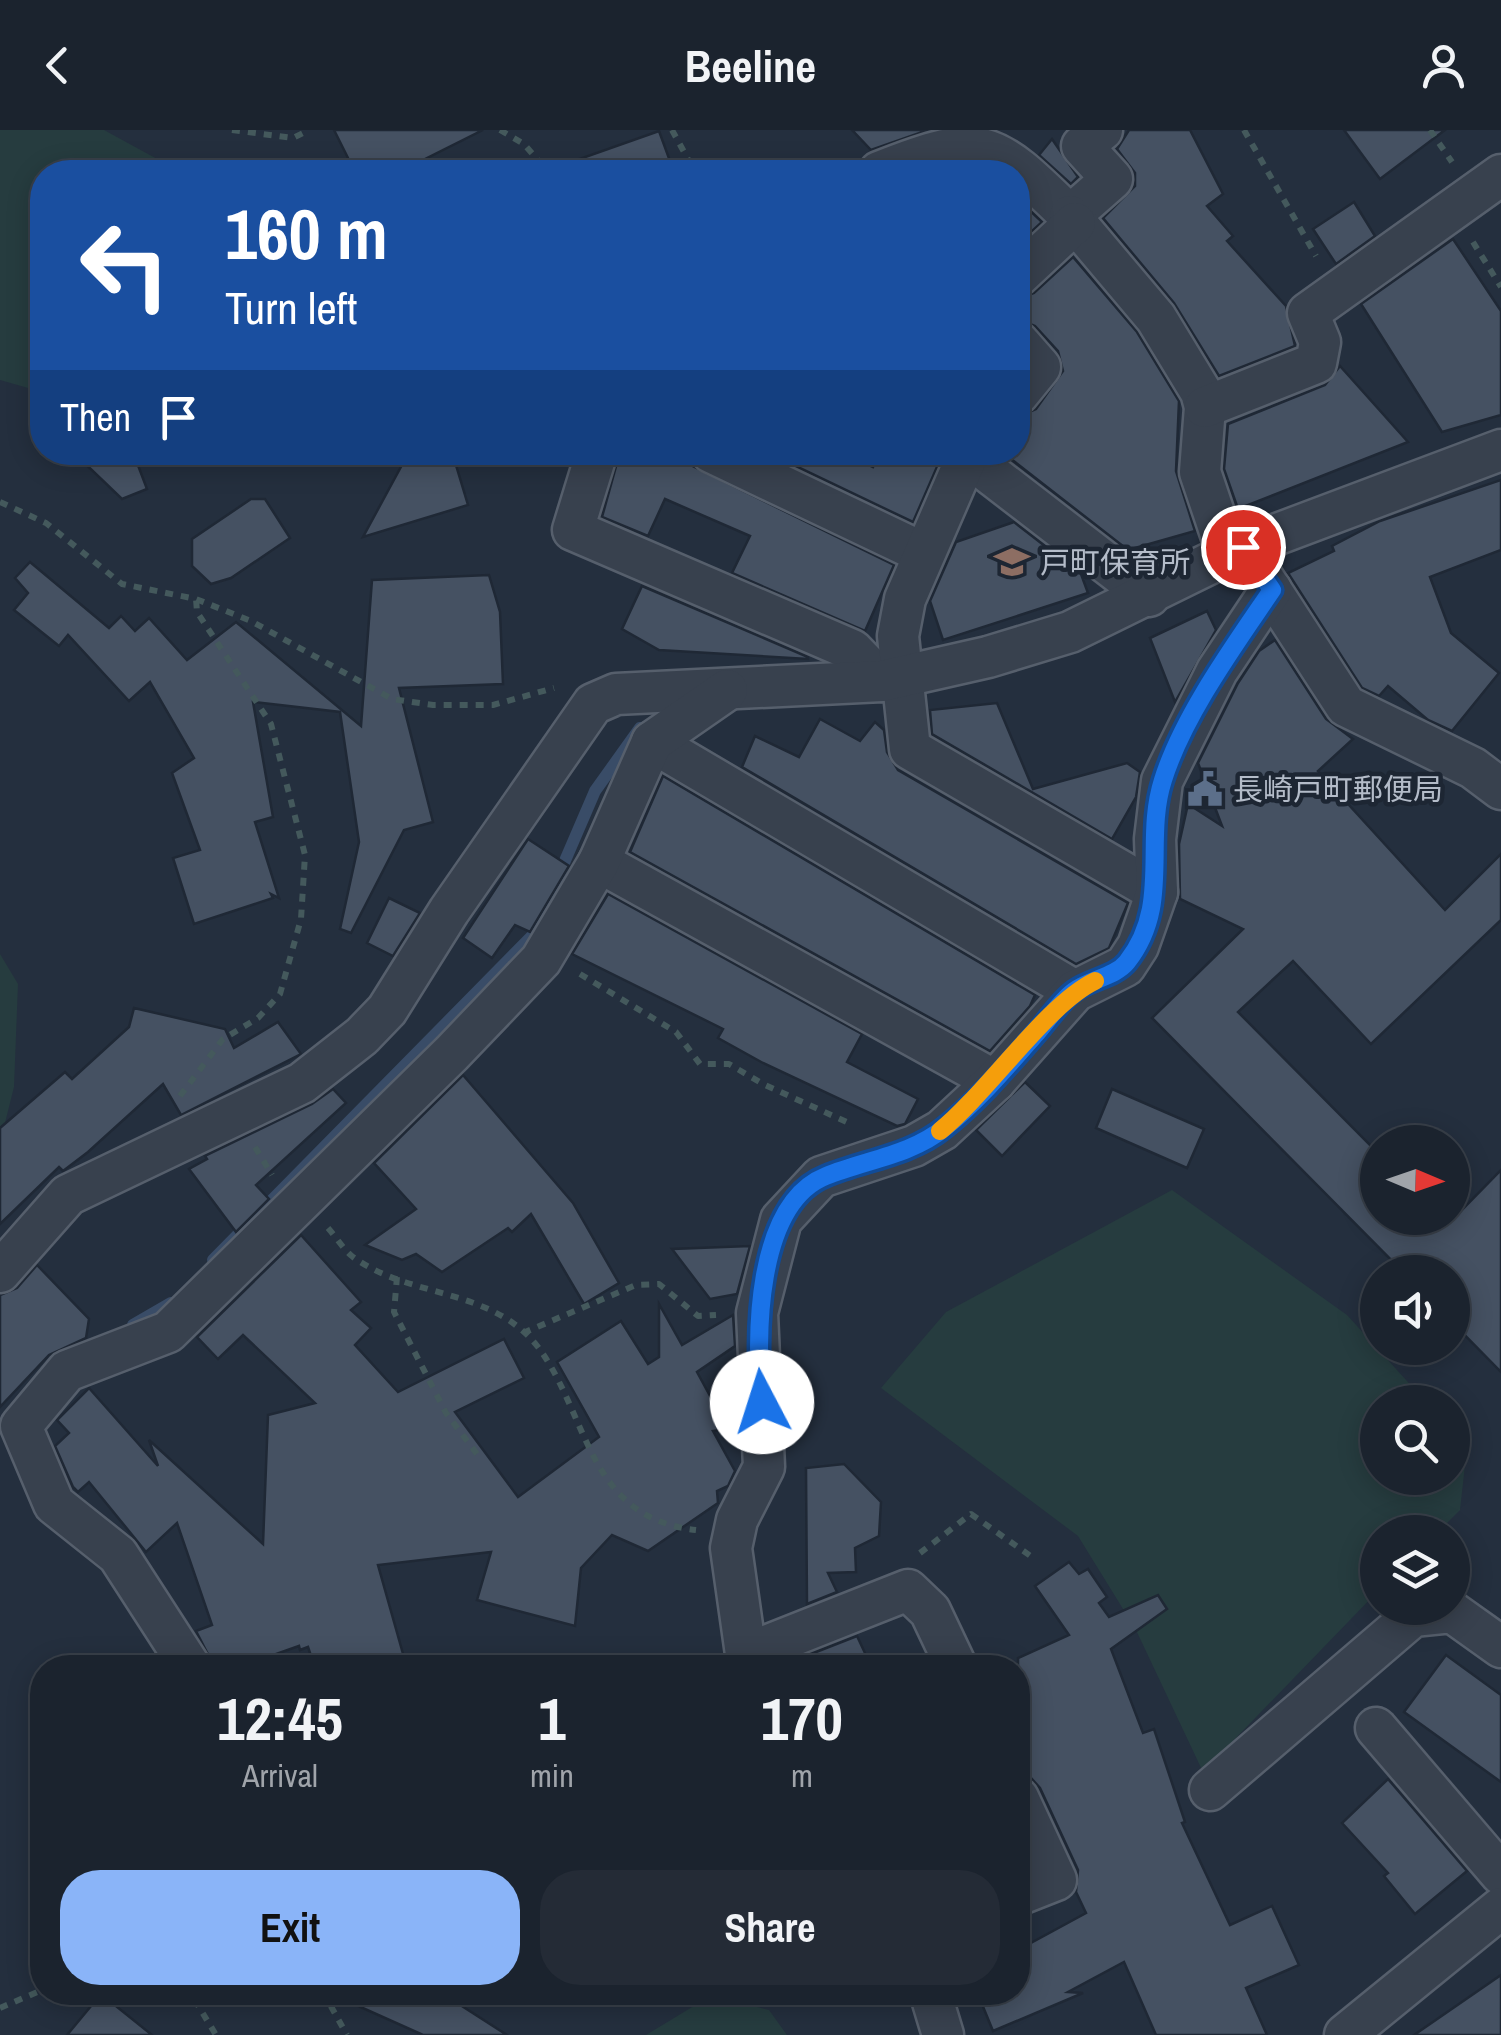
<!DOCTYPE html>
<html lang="en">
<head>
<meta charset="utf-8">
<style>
	:root { --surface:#1b232e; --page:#242b36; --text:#f1f3f6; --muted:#a0a4aa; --line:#39404a; --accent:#8ab4f8 }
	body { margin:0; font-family:"Archivo Narrow","Noto Sans JP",sans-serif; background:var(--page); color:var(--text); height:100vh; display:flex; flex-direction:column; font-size:38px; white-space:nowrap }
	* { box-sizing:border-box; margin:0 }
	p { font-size:32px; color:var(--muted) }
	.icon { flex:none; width:55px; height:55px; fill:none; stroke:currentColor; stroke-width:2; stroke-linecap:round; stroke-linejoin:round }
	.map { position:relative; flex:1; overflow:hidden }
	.drawer { position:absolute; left:30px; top:1525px; width:1000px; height:350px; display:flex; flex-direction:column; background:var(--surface); border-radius:40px; box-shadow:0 5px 25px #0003,0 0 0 2px var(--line) }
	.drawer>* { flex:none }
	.top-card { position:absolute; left:30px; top:30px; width:1000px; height:305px; border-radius:40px; box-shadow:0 5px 25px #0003,0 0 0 2px var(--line); background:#1a4fa0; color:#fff; overflow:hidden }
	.needle { width:65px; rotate:92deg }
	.buttons { position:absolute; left:1360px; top:995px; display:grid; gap:20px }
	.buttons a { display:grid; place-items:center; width:110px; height:110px; border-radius:50%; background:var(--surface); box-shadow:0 5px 25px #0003,0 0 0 2px var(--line); font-size:50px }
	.pin { position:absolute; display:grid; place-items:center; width:85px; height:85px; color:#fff; margin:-42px; border:5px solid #fff; border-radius:50%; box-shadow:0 2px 10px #0007 }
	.me { position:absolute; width:110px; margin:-55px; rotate:355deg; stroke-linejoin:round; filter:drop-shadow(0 0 8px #0008) }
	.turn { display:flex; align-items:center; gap:35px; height:210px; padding:0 30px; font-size:45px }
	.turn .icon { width:130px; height:130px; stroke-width:2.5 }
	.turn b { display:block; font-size:70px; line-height:85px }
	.then { display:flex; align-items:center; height:95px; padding:0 30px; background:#0003; gap:20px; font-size:38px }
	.eta { display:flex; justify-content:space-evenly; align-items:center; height:170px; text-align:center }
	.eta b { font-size:60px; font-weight:700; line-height:70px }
	.action { display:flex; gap:20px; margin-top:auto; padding:20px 30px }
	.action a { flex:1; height:115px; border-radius:40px; background:var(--accent); color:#111; font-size:40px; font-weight:700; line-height:115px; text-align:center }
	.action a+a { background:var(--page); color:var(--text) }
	header { display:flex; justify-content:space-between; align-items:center; height:130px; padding:0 30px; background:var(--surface); font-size:45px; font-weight:700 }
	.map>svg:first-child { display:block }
	.green { fill:#263c3f }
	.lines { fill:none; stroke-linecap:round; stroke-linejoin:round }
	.stream { stroke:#394c67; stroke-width:12 }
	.building { fill:#455162; stroke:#1f2835; stroke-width:2.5 }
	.street-casing { stroke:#565f6c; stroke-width:45 }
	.path { stroke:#44595c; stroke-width:6; stroke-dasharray:8 8; stroke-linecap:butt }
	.street { stroke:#38414e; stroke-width:40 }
	.route-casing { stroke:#114b97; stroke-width:25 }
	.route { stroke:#1a73e8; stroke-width:18 }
	.slow { stroke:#f59e0b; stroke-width:18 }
	.labels { text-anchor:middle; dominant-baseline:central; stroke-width:9; stroke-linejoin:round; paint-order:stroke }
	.poi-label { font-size:30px; fill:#b4bcc9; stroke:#1d2633; text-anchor:start }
</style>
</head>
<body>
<header><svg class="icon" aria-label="back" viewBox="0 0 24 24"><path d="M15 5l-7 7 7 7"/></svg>Beeline<svg class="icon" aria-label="person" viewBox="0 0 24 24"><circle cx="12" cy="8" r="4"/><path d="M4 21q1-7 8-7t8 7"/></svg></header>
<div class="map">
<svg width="1501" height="1905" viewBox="0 0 1501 1905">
	<rect width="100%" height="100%" fill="#242f3e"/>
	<!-- green -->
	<g class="green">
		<polygon points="0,0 104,0 181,42 42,42 42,262 0,250"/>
		<polygon points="0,824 18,854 14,957 0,1013"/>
		<polygon points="1172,1060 1347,1185 1426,1272 1378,1272 1378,1348 1452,1348 1453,1301 1467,1317 1460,1380 1438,1402 1378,1402 1377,1462 1203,1642 1136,1500 1078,1406 881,1258 946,1182"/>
		<polygon points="712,1865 769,1880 787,1905 646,1905"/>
	</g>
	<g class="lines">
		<!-- stream -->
		<g class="stream">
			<polyline points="213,1130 533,805 595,661 640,598"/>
			<polyline points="133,1195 171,1173"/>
		</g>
	</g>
	<!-- building -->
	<g class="building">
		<polygon points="334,0 483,0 399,42 355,42"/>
		<polygon points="852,0 928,0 871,20"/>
		<polygon points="1129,0 1190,0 1223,64 1207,76 1233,106 1227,111 1286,176 1295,216 1219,246 1174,173 1103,88 1135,56 1135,43 1117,19"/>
		<polygon points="1344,0 1445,0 1380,49"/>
		<polygon points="659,1 674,42 555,42 554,38"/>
		<polygon points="1052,9 1078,47 1071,54 1039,25"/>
		<polygon points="1018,69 1042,92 1018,114"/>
		<polygon points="1354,72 1375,106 1336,134 1313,99"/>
		<polygon points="1453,109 1501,181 1501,285 1442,302 1361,174"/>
		<polygon points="1073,127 1137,202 1179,271 1176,341 1195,401 1128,420 1002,322 1018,322 1018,287 1036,279 1063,241 1058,221 1035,196 1018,189 1018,169 1034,163"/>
		<polygon points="1340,236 1408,312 1238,379 1224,339 1228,294 1325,255"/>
		<polygon points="73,322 133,322 147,359 122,369"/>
		<polygon points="409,322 452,322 468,375 363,407"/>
		<polygon points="620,322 664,322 894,435 865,501 732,443 750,406 665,369 648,406 602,387"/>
		<polygon points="786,322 843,322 873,337 881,322 939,322 940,330 913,392 783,330"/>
		<polygon points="1501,350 1501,420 1430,447 1451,503 1499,543 1452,601 1428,590 1388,556 1379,566 1362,558 1288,443 1334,421 1332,416 1380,391"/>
		<polygon points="251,369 265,369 290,408 231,448 211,454 192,436 192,409"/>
		<polygon points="1014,392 1081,444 1088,463 943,510 930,471 956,412"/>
		<polygon points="30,432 109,498 121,486 135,501 149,488 187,530 236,492 361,596 372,450 489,445 500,482 503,554 399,558 433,692 404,700 351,803 340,799 359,712 340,582 253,572 273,687 255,692 279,768 271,764 273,768 194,794 173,728 200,720 172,643 194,628 150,552 129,571 68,505 59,516 14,480 28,463 15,448"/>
		<polygon points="642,456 808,527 808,529 659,520 622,499"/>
		<polygon points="1207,481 1216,500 1175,572 1150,508"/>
		<polygon points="1275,510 1326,589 1353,609 1318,641 1445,780 1501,724 1501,790 1371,914 1293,831 1238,882 1378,1023 1378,1088 1454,1088 1501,1040 1501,1242 1452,1192 1452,1142 1403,1142 1152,888 1243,799 1180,769 1179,714 1188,674 1222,696 1198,633 1238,553 1259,521"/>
		<polygon points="997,573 1033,659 1127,633 1140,642 1136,667 1112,709 932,604 930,580"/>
		<polygon points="820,589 860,611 875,592 884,600 887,622 898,640 1128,773 1109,818 1076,834 742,637 755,606 799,627"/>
		<polygon points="663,646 1035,865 1030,876 990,921 630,722"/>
		<polygon points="528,709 569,736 530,802 515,795 492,828 463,808"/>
		<polygon points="608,764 862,904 847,932 918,969 905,994 897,996 763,933 718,908 723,899 572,824"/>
		<polygon points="389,768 420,783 393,826 367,813"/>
		<polygon points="134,878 225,899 234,918 278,892 301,924 181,985 163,954 88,1022 63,1041 59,1037 0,1094 0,998 65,942 72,949 129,897"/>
		<polygon points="463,945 573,1073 619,1153 584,1174 531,1084 512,1102 508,1098 442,1142 416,1124 402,1130 365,1115 416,1079 374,1033"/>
		<polygon points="1025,952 1050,976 1002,1026 976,1000"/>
		<polygon points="333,959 346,973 256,1055 269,1069 236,1102 189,1039 207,1029 205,1026 312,974"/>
		<polygon points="1112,959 1204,999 1187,1038 1096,998"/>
		<polygon points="301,1105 361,1172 351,1180 371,1198 355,1215 398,1262 504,1209 524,1248 455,1282 518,1367 599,1307 557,1232 621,1191 648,1234 659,1227 659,1174 682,1215 733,1185 735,1216 697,1242 728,1299 713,1301 735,1341 728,1356 717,1361 718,1373 648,1421 612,1405 581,1438 575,1496 477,1470 491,1422 378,1435 407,1538 315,1538 308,1517 300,1520 299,1516 236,1538 215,1538 196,1501 212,1495 177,1393 146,1422 89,1352 78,1362 73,1357 55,1316 69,1303 57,1290 89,1258 158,1336 149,1310 263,1414 268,1285 315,1273 243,1205 218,1229 197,1207"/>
		<polygon points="750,1116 737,1164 710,1169 672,1119"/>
		<polygon points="37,1135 89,1189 86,1208 49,1225 0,1277 0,1165 17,1158"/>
		<polygon points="844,1334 881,1372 879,1406 855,1418 856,1442 828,1443 837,1462 807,1474 806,1338"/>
		<polygon points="1069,1432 1079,1444 1088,1439 1107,1467 1099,1473 1109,1487 1158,1465 1167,1479 1111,1519 1143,1603 1154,1599 1185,1692 1182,1693 1230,1795 1272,1776 1299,1835 1246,1858 1267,1905 1156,1905 1124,1832 1068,1862 1083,1863 993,1901 977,1862 1018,1862 1018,1820 1086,1783 1076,1762 1078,1740 1040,1658 1031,1648 1018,1645 1018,1528 1069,1505 1035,1456"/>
		<polygon points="857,1506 872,1538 816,1538 811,1524"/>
		<polygon points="1446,1525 1501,1565 1501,1652 1404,1582"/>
		<polygon points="1388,1649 1467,1741 1415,1784 1384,1746 1388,1743 1342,1693"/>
		<polygon points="1501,1845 1501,1905 1414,1905"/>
		<polygon points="327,1862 440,1862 507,1905 423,1905"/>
		<polygon points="101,1864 152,1905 67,1905"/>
	</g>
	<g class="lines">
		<defs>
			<g id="street">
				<path d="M879,42C984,0 992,10 1070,86L1112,49L1082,16L1102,0"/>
				<polyline points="1070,86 1156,188 1201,262 1205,277 1200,342 1228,425"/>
				<polyline points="1018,146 1075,93"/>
				<polyline points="1018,212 1040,237 1018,264"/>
				<polyline points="1205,277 1316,233 1320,212 1308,183 1501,45"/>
				<polyline points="597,322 573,400 852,520 882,551"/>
				<polyline points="711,322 923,423"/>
				<polyline points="962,322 1149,466"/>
				<polyline points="969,322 905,469 898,506 910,619 1157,762"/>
				<polyline points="1259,442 1346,576 1473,638 1501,659"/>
				<polyline points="652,612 1075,861"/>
				<polyline points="599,732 995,951"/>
				<polyline points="0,1142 68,1065 302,953 362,906 387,880 449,781 593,574 616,564 882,551 988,527 1070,502 1243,417 1501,320"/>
				<polyline points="191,1538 118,1425 54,1374 21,1296 67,1241 168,1202 452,923 541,830 599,732 652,612 727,560"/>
				<polyline points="957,1538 930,1481 908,1460 746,1524 731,1418 737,1390 764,1337 757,1183 781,1090 821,1047 914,1016 942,1000 995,951 1075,861 1125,836 1138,816 1157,762 1155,709 1162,651 1217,541 1271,460"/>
				<polyline points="1376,1598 1501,1744"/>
				<polyline points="1210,1660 1413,1486 1452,1482 1501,1517"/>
				<polyline points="1018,1668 1056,1750 1018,1765"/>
				<polyline points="930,1862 943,1905"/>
				<polyline points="1345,1905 1501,1778"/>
			</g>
		</defs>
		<!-- street casing -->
		<use href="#street" class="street-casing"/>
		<!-- path -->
		<g class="path">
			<polyline points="232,0 293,8 309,0"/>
			<polyline points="500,0 524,14 548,42"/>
			<polyline points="672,0 695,42"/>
			<polyline points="1244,0 1316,126"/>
			<polyline points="1430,0 1452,32"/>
			<polyline points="1473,112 1501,157"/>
			<polyline points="0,372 46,393 122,454 196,469 251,491 392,569 433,575 493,575 554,558"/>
			<polyline points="580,844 676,902 700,934 729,934 763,954 851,994"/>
			<polyline points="180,966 223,909 258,888 280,864 301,789 305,725 271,594 197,482 196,469"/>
			<polyline points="255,1017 272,1045"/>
			<path d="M328,1098C336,1107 344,1120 353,1127C411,1169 491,1157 538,1217C589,1285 587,1388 696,1400"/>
			<polyline points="397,1147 394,1182 446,1283 477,1324"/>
			<polyline points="523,1203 636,1155 659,1154 698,1186 716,1185"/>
			<polyline points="920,1423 971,1384 1032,1427"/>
			<path d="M501,1538C535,1522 571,1524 605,1538"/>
			<polyline points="180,1862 196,1872 216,1905"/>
			<polyline points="323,1862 347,1905"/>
			<polyline points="0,1878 42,1860"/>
		</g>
		<!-- street -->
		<use href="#street" class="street"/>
	</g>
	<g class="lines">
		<defs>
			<path id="route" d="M762,1272C755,1211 755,1074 826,1046C865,1030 911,1025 944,998C978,971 1006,938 1034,906C1047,892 1059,872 1074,861C1090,849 1115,847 1127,832C1172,775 1143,712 1163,650C1183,586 1234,516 1272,460L1243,417"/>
		</defs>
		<!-- route casing -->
		<use href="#route" class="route-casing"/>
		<!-- route -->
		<use href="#route" class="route"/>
		<!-- slow -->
		<path class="slow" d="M940,1001C988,962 1047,874 1095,851"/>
	</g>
	<!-- icons -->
	<defs>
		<symbol id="school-bare" viewBox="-9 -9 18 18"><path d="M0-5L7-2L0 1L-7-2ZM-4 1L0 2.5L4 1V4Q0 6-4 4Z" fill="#8d6e63" stroke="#1d2633" stroke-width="2.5" paint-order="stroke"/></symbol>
		<symbol id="civic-bare" viewBox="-9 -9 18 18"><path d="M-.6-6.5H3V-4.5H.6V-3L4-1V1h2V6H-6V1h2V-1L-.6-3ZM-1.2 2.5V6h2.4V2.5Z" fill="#5c6f8a" stroke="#1d2633" stroke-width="2.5" paint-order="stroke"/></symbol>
	</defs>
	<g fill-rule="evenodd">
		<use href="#school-bare" x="987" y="407" width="50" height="50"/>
		<use href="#civic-bare" x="1180" y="634" width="50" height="50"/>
	</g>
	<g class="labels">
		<!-- poi labels -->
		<g class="poi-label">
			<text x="1040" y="432">戸町保育所</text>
			<text x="1233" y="659">長崎戸町郵便局</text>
		</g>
	</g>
</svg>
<div class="buttons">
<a><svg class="needle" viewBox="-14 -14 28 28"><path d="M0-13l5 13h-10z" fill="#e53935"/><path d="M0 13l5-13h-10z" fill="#a0a4aa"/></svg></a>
<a><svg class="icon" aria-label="sound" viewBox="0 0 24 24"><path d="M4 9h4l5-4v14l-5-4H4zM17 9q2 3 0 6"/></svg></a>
<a><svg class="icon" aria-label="search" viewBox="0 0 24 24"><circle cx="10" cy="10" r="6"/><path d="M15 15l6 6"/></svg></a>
<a><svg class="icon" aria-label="layers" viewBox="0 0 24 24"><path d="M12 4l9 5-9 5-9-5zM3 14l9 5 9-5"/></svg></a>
</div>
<div class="pin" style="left:1243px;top:417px;background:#d93025"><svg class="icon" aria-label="arrive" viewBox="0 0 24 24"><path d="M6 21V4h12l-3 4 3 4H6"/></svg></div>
<svg class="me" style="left:762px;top:1272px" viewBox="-20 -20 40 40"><circle r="19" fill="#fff"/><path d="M0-13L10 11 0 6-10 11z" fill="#1a73e8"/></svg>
<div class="top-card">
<div class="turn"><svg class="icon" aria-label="left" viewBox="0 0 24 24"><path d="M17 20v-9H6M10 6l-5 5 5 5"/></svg><div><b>160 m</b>Turn left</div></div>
<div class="then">Then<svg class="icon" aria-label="arrive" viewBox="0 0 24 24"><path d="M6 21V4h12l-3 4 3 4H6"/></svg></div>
</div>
<section class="drawer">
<div class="eta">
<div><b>12:45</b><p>Arrival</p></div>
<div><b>1</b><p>min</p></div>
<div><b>170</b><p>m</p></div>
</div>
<div class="action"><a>Exit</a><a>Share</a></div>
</section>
</div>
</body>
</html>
